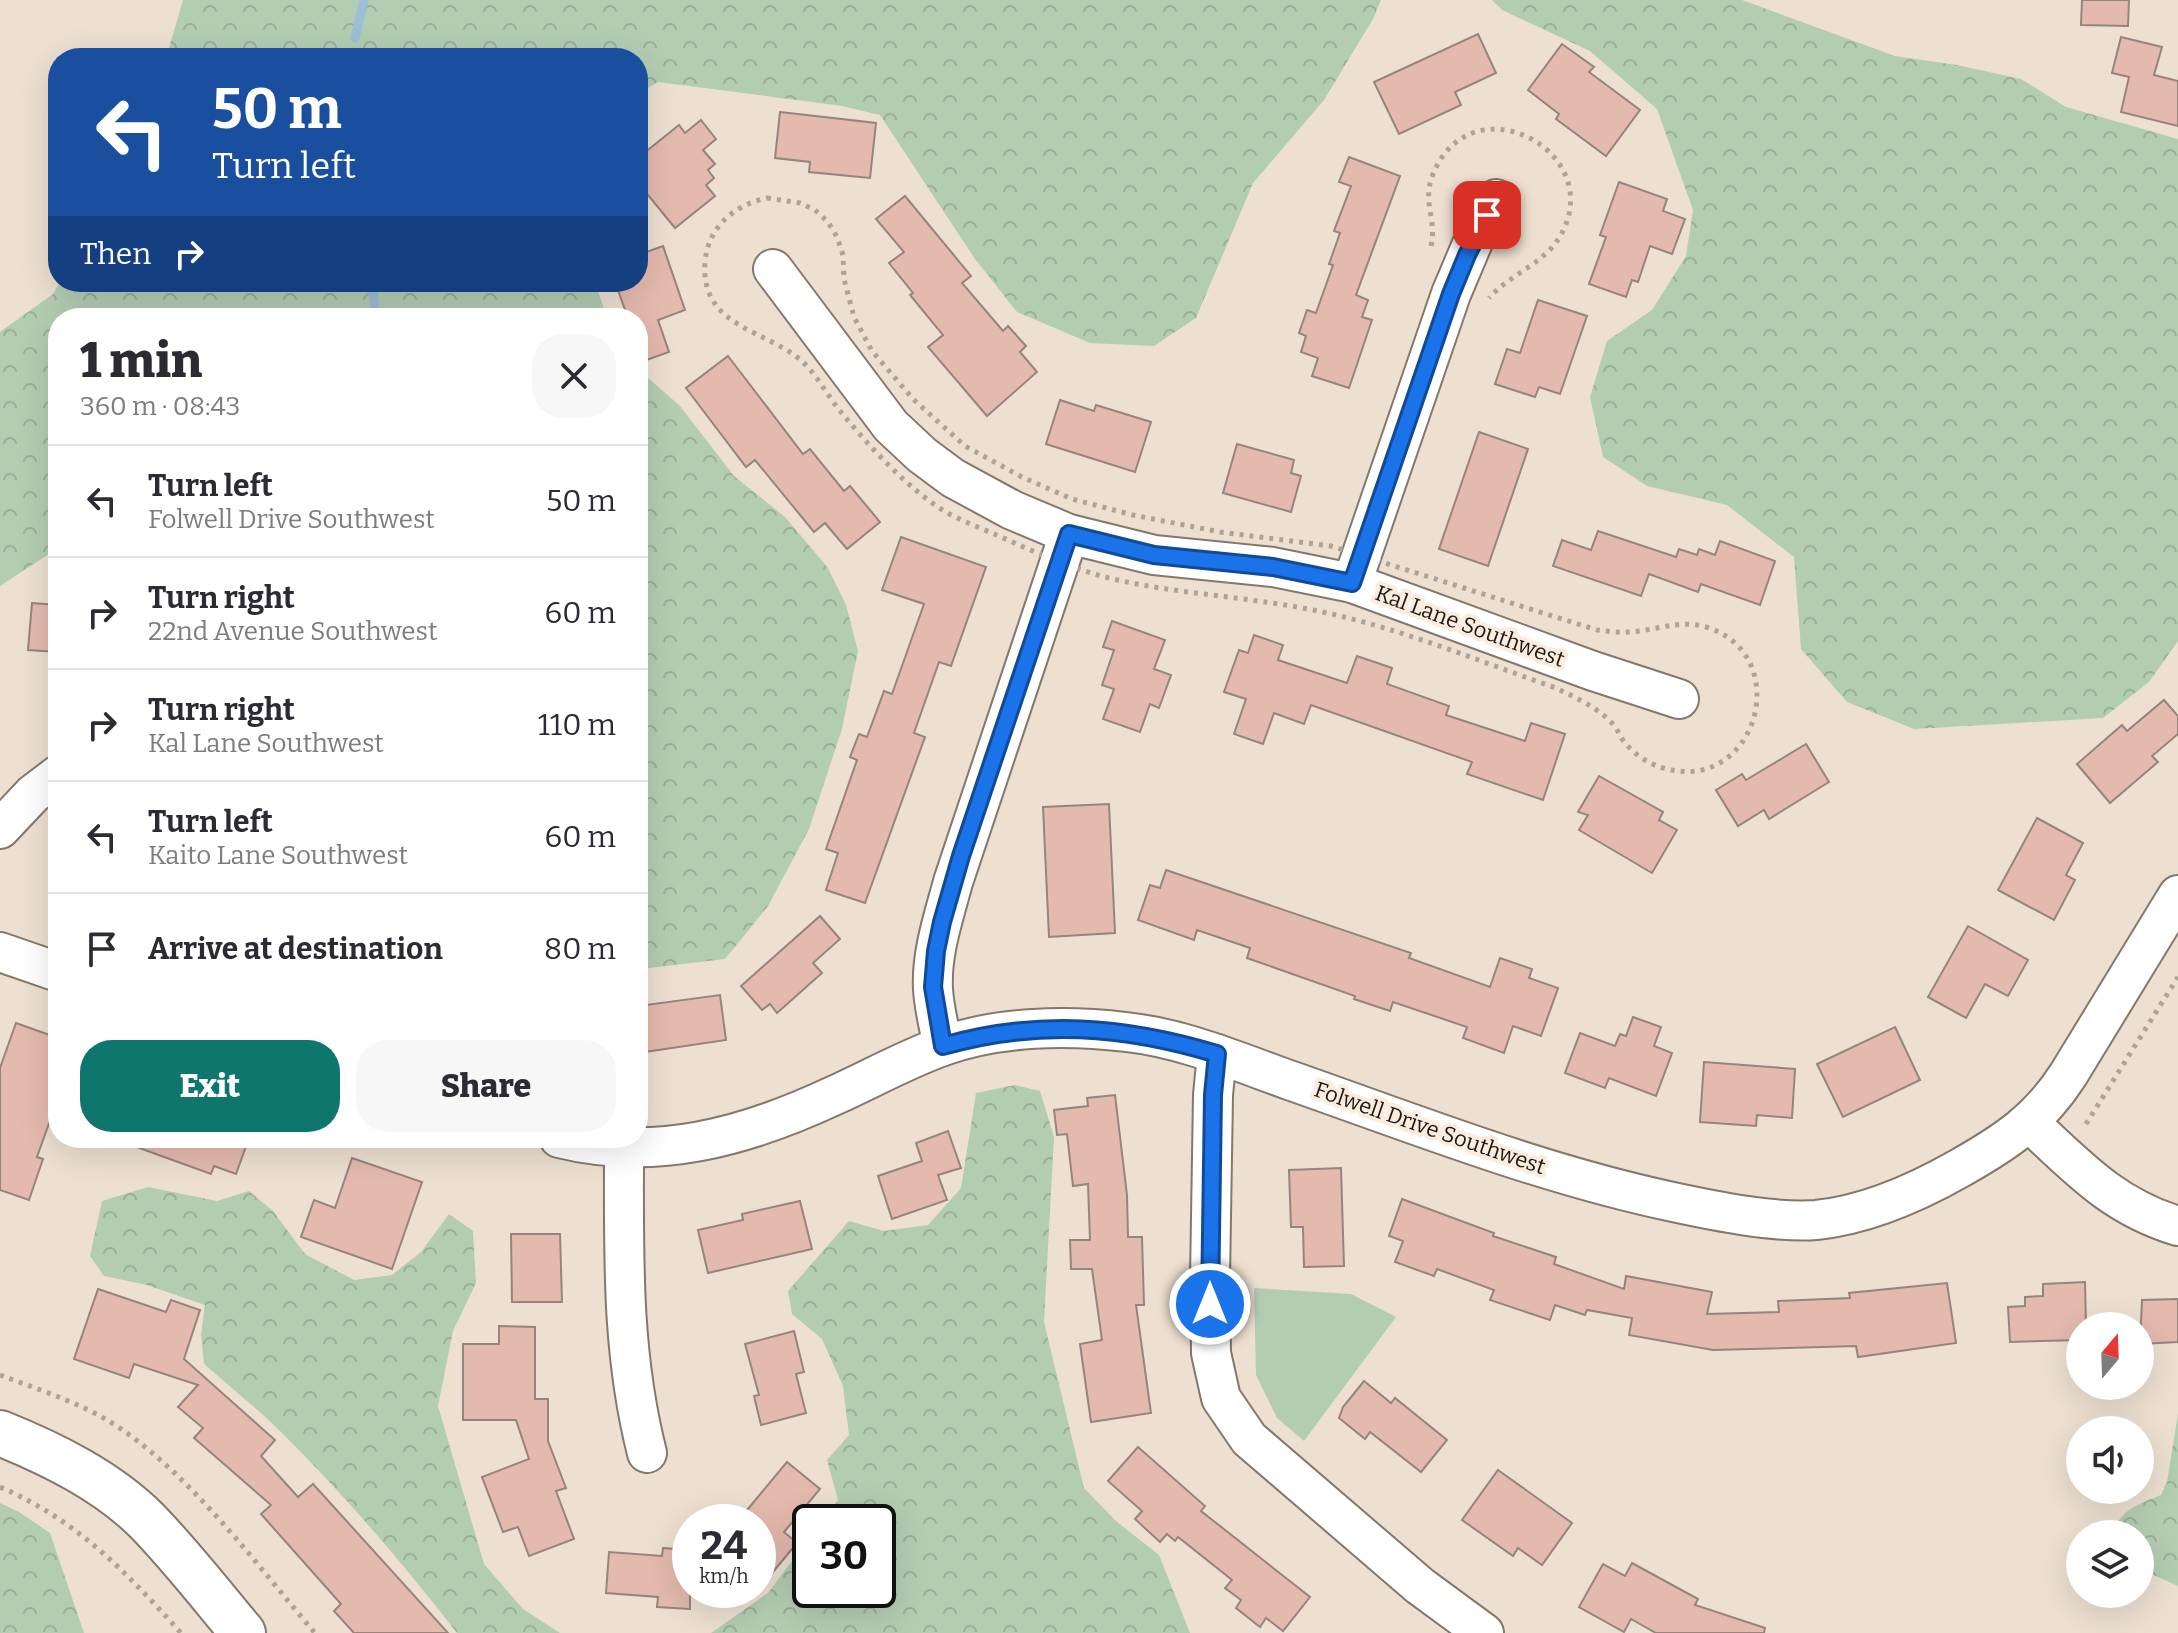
<!DOCTYPE html>
<html lang="en">
<head>
<meta charset="utf-8">
<style>
	:root { --surface:#fff; --page:#f7f7f7; --text:#2b2b33; --muted:#7c7c81; --line:#e1e1e2; --accent:#0f766e }
	body { margin:0; font-family:Bitter,serif; background:var(--page); color:var(--text); height:100vh; display:flex; flex-direction:column; font-size:30px; white-space:nowrap }
	* { box-sizing:border-box; margin:0 }
	p { font-size:26px; color:var(--muted) }
	.icon { flex:none; width:44px; height:44px; fill:none; stroke:currentColor; stroke-width:2; stroke-linecap:round; stroke-linejoin:round }
	.map { position:relative; flex:1; overflow:hidden }
	.drawer { position:absolute; left:48px; top:308px; width:600px; height:840px; display:flex; flex-direction:column; background:var(--surface); border-radius:32px; box-shadow:0 8px 32px #0002 }
	.drawer>* { flex:none }
	.banner { position:absolute; left:48px; top:48px; width:600px; height:244px; border-radius:32px; box-shadow:0 8px 32px #0002; background:#1a4fa0; color:#fff; overflow:hidden }
	.needle { width:52px; rotate:19deg }
	.buttons { position:absolute; left:2066px; top:1312px; display:grid; gap:16px }
	.buttons a { display:grid; place-items:center; width:88px; height:88px; border-radius:50%; background:var(--surface); box-shadow:0 8px 32px #0002; font-size:40px }
	.speed { position:absolute; left:672px; top:1504px; display:flex; gap:16px; font-size:40px; font-weight:700; text-align:center }
	.speed>* { display:grid; place-content:center; width:104px; height:104px; border-radius:50%; background:var(--surface); box-shadow:0 8px 32px #0002; line-height:1 }
	.speed small { font-size:20px; font-weight:400 }
	.speed .limit { border:4px solid #111; border-radius:12px; background:#fff; color:#111 }
	.pin { position:absolute; display:grid; place-items:center; width:68px; height:68px; color:#fff; margin:-34px; border-radius:16px; box-shadow:0 4px 12px #0006 }
	.me { position:absolute; width:88px; margin:-44px; rotate:0deg; stroke-linejoin:round; filter:drop-shadow(0 0 6px #0008) }
	.turn { display:flex; align-items:center; gap:28px; height:168px; padding:0 32px; font-size:36px }
	.turn .icon { width:104px; height:104px; stroke-width:2.5 }
	.turn b { display:block; font-size:56px; line-height:68px }
	.then { display:flex; align-items:center; height:76px; padding:0 32px; background:#0003; gap:16px; font-size:30px }
	.round { display:grid; place-items:center; flex:none; width:84px; height:84px; border-radius:32px; background:var(--page) }
	.summary { display:flex; align-items:center; justify-content:space-between; height:136px; padding:0 32px }
	h1 { font-size:48px; font-weight:800; line-height:60px }
	.button { display:flex; gap:16px; margin-top:auto; padding:16px 32px }
	.button a { flex:1; height:92px; border-radius:32px; background:var(--accent); color:#fff; font-size:32px; font-weight:800; line-height:92px; text-align:center }
	.button a+a { background:var(--page); color:var(--text) }
	ul { padding:0; list-style:none }
	li { display:flex; align-items:center; gap:24px; height:112px; padding:0 32px; border-top:2px solid var(--line) }
	li div { flex:1 }
	li b { display:block; font-size:30px }
	li em { font-style:normal }
	.map>svg:first-child { display:block }
	.forest { fill:url(#forest-crowns) }
	.park { fill:#b3cdb2 }
	.lines { fill:none; stroke-linecap:round; stroke-linejoin:round }
	.stream { stroke:#9bbfd7; stroke-width:9 }
	.building { fill:#e5baae; stroke:#96847e; stroke-width:2 }
	.minor-casing { stroke:#83786b; stroke-width:42 }
	.tertiary-casing { stroke:#83786b; stroke-width:48 }
	.path { stroke:#aea397; stroke-width:5; stroke-dasharray:4 6; stroke-linecap:butt }
	.minor { stroke:#fff; stroke-width:38 }
	.tertiary { stroke:#fff; stroke-width:44 }
	.route-casing { stroke:#114b97; stroke-width:20 }
	.route { stroke:#1a73e8; stroke-width:14 }
	.labels { text-anchor:middle; dominant-baseline:central; stroke-width:8; stroke-linejoin:round; paint-order:stroke }
	.street-label { font-size:22px; fill:#1e1914; stroke:#faedde }
</style>
</head>
<body>
<div class="map">
<svg width="2178" height="1633" viewBox="0 0 2178 1633">
	<defs>
		<pattern id="forest-crowns" width="20" height="18" patternUnits="userSpaceOnUse" patternTransform="scale(2)"><rect width="20" height="18" fill="#b3cdb2"/><path d="M2 6a3 3 0 1 1 6 0M12 15a3 3 0 1 1 6 0" fill="none" stroke="#9aaf98"/></pattern>
	</defs>
	<rect width="100%" height="100%" fill="#ede0d1"/>
	<!-- forest -->
	<g class="forest">
		<polygon points="183,0 1381,0 1373,19 1324,100 1253,183 1196,318 1154,346 1090,343 1017,312 975,259 880,115 842,106 658,82 638,94 638,58 166,58"/>
		<polygon points="1492,0 1742,0 1895,56 1957,65 2021,79 2066,107 2178,139 2178,641 2149,682 2103,718 1914,729 1847,702 1801,649 1794,557 1727,505 1647,486 1603,457 1590,397 1607,341 1652,310 1686,256 1693,210 1657,109 1590,51 1502,10"/>
		<polygon points="60,282 595,282 607,318 58,318 58,551 52,552 0,586 0,332 53,294"/>
		<polygon points="638,369 680,406 734,476 785,517 828,568 846,605 858,651 842,729 809,829 768,906 725,959 641,969 638,968"/>
		<polygon points="1015,1085 1040,1091 1054,1137 1044,1322 1084,1488 1116,1521 1159,1555 1190,1633 711,1633 768,1593 810,1537 810,1590 878,1590 878,1522 821,1522 838,1500 827,1460 849,1435 843,1386 822,1339 792,1314 788,1291 849,1221 884,1231 928,1225 961,1188 976,1093"/>
		<path d="M148,1187L217,1201L249,1191L273,1211L305,1254L354,1280L392,1275L421,1252L449,1214L473,1231L476,1283L453,1331L438,1406L484,1564L523,1609L560,1633H457C402,1562 342,1492 278,1429C254,1406 228,1385 204,1364L201,1335L205,1305L147,1285L104,1276L90,1256L102,1201Z"/>
		<path d="M2178,1414V1586L2140,1569V1534H2112C2121,1509 2137,1505 2161,1495L2167,1482Z"/>
		<polygon points="0,1503 19,1512 50,1533 84,1633 0,1633"/>
	</g>
	<!-- park -->
	<polygon class="park" points="1254,1288 1351,1294 1396,1317 1304,1441 1277,1418 1256,1375"/>
	<g class="lines">
		<!-- stream -->
		<g class="stream">
			<polyline points="355,38 364,0"/>
			<polyline points="372,282 376,318"/>
		</g>
	</g>
	<!-- building -->
	<g class="building">
		<polygon points="2082,0 2129,0 2128,26 2081,25"/>
		<polygon points="1478,34 1496,73 1455,92 1461,105 1399,134 1374,82"/>
		<polygon points="2121,37 2162,47 2154,75 2178,81 2178,126 2121,112 2129,77 2112,73"/>
		<polygon points="1562,44 1594,67 1589,72 1640,110 1606,156 1556,119 1559,114 1528,90"/>
		<polygon points="780,112 876,123 870,178 809,172 810,162 775,158"/>
		<polygon points="701,120 716,139 703,150 715,164 708,170 714,178 706,185 715,196 675,228 638,183 638,158 679,125 685,133"/>
		<polygon points="1349,157 1400,176 1356,295 1368,300 1362,317 1372,320 1349,388 1312,376 1318,358 1301,352 1306,336 1299,333 1307,310 1316,313 1333,265 1329,264 1340,233 1334,231 1351,186 1339,182"/>
		<polygon points="1619,182 1667,199 1663,211 1685,219 1672,254 1650,246 1638,282 1632,280 1626,297 1589,284 1606,237 1600,235"/>
		<polygon points="905,196 971,276 962,283 1003,331 1008,326 1026,346 1020,352 1037,372 987,416 928,347 943,335 910,295 913,293 889,263 904,252 876,219"/>
		<polygon points="663,246 685,310 658,320 669,352 638,363 638,318 628,318 615,282 638,282 638,255"/>
		<polygon points="1538,300 1587,316 1560,394 1539,387 1535,397 1495,384 1507,349 1520,353"/>
		<polygon points="728,356 803,454 810,449 844,491 850,486 880,522 847,549 825,523 814,532 755,460 746,467 686,388"/>
		<polygon points="1060,400 1094,411 1096,405 1151,422 1135,472 1046,444"/>
		<polygon points="1479,432 1528,449 1488,566 1439,549"/>
		<polygon points="1237,444 1294,460 1291,473 1301,476 1291,512 1223,493"/>
		<polygon points="1598,531 1676,557 1679,549 1697,555 1699,549 1715,555 1720,541 1775,561 1760,605 1701,584 1698,592 1649,574 1641,596 1553,566 1562,540 1591,550"/>
		<polygon points="901,537 986,567 951,666 939,662 914,733 925,737 865,903 826,890 838,853 826,849 857,760 850,757 859,734 867,737 884,691 892,694 924,604 882,590"/>
		<polygon points="32,603 58,605 58,652 28,650"/>
		<polygon points="1112,621 1165,640 1154,669 1171,675 1159,708 1150,704 1140,732 1103,719 1114,689 1102,685 1114,650 1103,647"/>
		<polygon points="1254,635 1283,645 1278,660 1347,683 1357,656 1392,668 1387,684 1449,706 1446,715 1525,741 1531,723 1565,734 1543,800 1467,774 1472,762 1311,705 1304,724 1274,713 1263,744 1234,734 1246,699 1224,692 1239,650 1248,653"/>
		<polygon points="2164,700 2178,716 2178,734 2152,756 2158,762 2110,803 2077,764 2122,725 2127,731"/>
		<polygon points="1806,744 1829,782 1769,819 1764,810 1738,826 1716,790 1742,774 1746,780"/>
		<polygon points="1599,776 1663,812 1659,820 1677,830 1652,873 1579,830 1588,815 1578,812"/>
		<polygon points="1109,804 1115,933 1049,937 1043,807"/>
		<polygon points="2037,818 2083,843 2066,875 2075,880 2054,920 1998,890"/>
		<polygon points="1166,870 1411,953 1409,958 1490,987 1500,958 1532,969 1529,978 1558,988 1541,1036 1513,1026 1504,1053 1463,1038 1467,1027 1393,1002 1390,1011 1354,999 1355,996 1247,958 1250,948 1197,930 1194,940 1138,920 1150,885 1160,888"/>
		<polygon points="820,916 840,939 813,963 822,973 777,1013 770,1004 762,1010 741,986"/>
		<polygon points="1968,926 2028,960 2008,996 1985,984 1966,1018 1928,997"/>
		<polygon points="720,995 726,1040 638,1053 638,1006"/>
		<polygon points="1633,1017 1661,1027 1654,1046 1672,1053 1656,1096 1609,1078 1605,1088 1565,1073 1580,1033 1615,1046 1620,1034 1626,1036"/>
		<polygon points="16,1023 58,1038 58,1098 37,1157 43,1159 29,1200 0,1190 0,1068"/>
		<polygon points="1895,1027 1920,1080 1843,1117 1817,1064"/>
		<polygon points="1704,1062 1795,1069 1792,1118 1757,1115 1756,1126 1700,1122"/>
		<polygon points="1115,1095 1127,1195 1128,1237 1142,1237 1144,1305 1136,1305 1151,1413 1091,1422 1080,1344 1102,1340 1092,1269 1071,1269 1070,1240 1090,1240 1088,1184 1073,1186 1067,1134 1057,1135 1054,1110 1088,1106 1087,1098"/>
		<polygon points="948,1131 961,1168 938,1175 947,1200 892,1219 878,1176 922,1161 916,1143"/>
		<polygon points="120,1138 249,1138 236,1174 214,1166 211,1174 120,1141"/>
		<polygon points="352,1158 422,1182 392,1269 301,1237 314,1200 335,1208"/>
		<polygon points="1341,1168 1344,1266 1304,1267 1303,1227 1291,1227 1289,1170"/>
		<polygon points="1402,1199 1494,1233 1493,1236 1556,1257 1554,1264 1624,1289 1626,1276 1712,1292 1707,1314 1779,1312 1778,1301 1850,1298 1849,1293 1947,1283 1956,1343 1858,1357 1856,1346 1713,1350 1629,1335 1632,1318 1587,1310 1585,1315 1555,1305 1550,1320 1490,1300 1494,1290 1437,1269 1434,1276 1395,1262 1403,1241 1389,1236"/>
		<polygon points="800,1201 812,1249 708,1273 698,1230 743,1220 742,1214"/>
		<polygon points="511,1234 560,1234 562,1302 512,1302"/>
		<polygon points="2085,1282 2086,1326 2080,1326 2080,1340 2010,1342 2008,1307 2025,1306 2025,1297 2043,1296 2043,1284"/>
		<polygon points="98,1289 166,1312 171,1300 200,1310 184,1359 275,1440 261,1456 298,1497 313,1484 448,1633 354,1633 334,1611 341,1604 261,1514 271,1505 194,1438 203,1428 178,1407 198,1385 134,1364 129,1378 74,1359"/>
		<polygon points="2178,1299 2178,1342 2140,1344 2142,1300"/>
		<polygon points="499,1326 535,1327 535,1399 548,1399 548,1441 566,1488 556,1491 574,1539 529,1556 518,1527 503,1532 482,1477 529,1459 516,1420 463,1420 463,1344 499,1344"/>
		<polygon points="794,1331 804,1372 796,1374 806,1413 761,1425 754,1396 759,1395 745,1344"/>
		<polygon points="1364,1381 1391,1403 1395,1398 1447,1440 1421,1472 1370,1432 1365,1439 1339,1418 1343,1407"/>
		<polygon points="1138,1447 1205,1506 1201,1511 1310,1597 1283,1631 1266,1618 1260,1627 1236,1608 1241,1600 1225,1588 1232,1580 1178,1537 1175,1541 1167,1534 1160,1542 1135,1519 1142,1511 1108,1481"/>
		<polygon points="787,1462 820,1489 784,1532 797,1543 758,1590 758,1522 737,1522"/>
		<polygon points="1498,1470 1572,1523 1542,1565 1518,1548 1513,1556 1462,1520"/>
		<polygon points="663,1548 690,1550 690,1609 657,1607 658,1597 606,1593 609,1552 662,1556"/>
		<polygon points="1632,1563 1698,1599 1695,1605 1765,1628 1764,1633 1656,1633 1631,1619 1624,1632 1579,1607 1603,1564 1625,1576"/>
	</g>
	<g class="lines">
		<defs>
			<g id="minor">
				<polyline points="773,269 891,426 922,455 953,478 1012,510 1069,534 1154,555 1273,567 1352,583 1593,671 1679,699"/>
				<polyline points="1352,583 1451,294 1478,230 1496,199"/>
				<polyline points="0,829 33,794 58,775"/>
				<polyline points="0,952 58,972"/>
				<path d="M943,1046C939,1027 934,1008 933,989C931,953 944,916 953,882L1069,534"/>
				<polyline points="1217,1054 1213,1095 1210,1279 1211,1353 1221,1398 1249,1439 1420,1586 1484,1633"/>
				<path d="M2030,1123C2078,1168 2114,1207 2178,1226"/>
				<path d="M559,1138C655,1162 745,1137 833,1096C869,1080 904,1060 943,1046C999,1026 1067,1025 1126,1032C1182,1038 1236,1061 1289,1080C1415,1124 1541,1174 1673,1202C1715,1211 1773,1223 1816,1220C1867,1215 1916,1193 1960,1168C2006,1142 2039,1120 2068,1075L2178,895"/>
				<path d="M624,1149C624,1254 621,1351 647,1453"/>
			</g>
			<path id="tertiary" d="M0,1433C52,1454 107,1481 147,1521C181,1556 212,1596 243,1633"/>
		</defs>
		<!-- minor casing -->
		<use href="#minor" class="minor-casing"/>
		<!-- tertiary casing -->
		<use href="#tertiary" class="tertiary-casing"/>
		<!-- path -->
		<g class="path">
			<path d="M767,198L800,203L815,210L828,222L837,237L843,255L844,279L854,317L872,351L913,399L965,446L1022,477L1072,499L1133,515L1220,532L1331,546L1597,630C1607,631 1618,633 1628,632C1655,631 1678,619 1706,627C1795,654 1758,792 1667,769C1649,765 1633,754 1622,739C1619,734 1617,728 1613,724C1597,707 1576,698 1556,688C1481,662 1405,630 1327,613C1252,596 1174,595 1101,576C1066,566 1032,551 999,536C981,528 961,521 944,511C905,486 870,447 840,411C828,396 818,377 804,363C768,329 700,329 705,262C708,227 734,205 767,198Z"/>
			<path d="M1431,246C1438,215 1417,199 1439,162C1484,85 1609,157 1559,238C1543,264 1509,275 1489,298"/>
			<polyline points="2086,1124 2178,977"/>
			<path d="M0,1375C37,1389 78,1402 112,1423C190,1473 255,1563 315,1633"/>
			<path d="M0,1487C77,1520 126,1572 181,1633"/>
		</g>
		<!-- minor -->
		<use href="#minor" class="minor"/>
		<!-- tertiary -->
		<use href="#tertiary" class="tertiary"/>
	</g>
	<g class="lines">
		<defs>
			<path id="route" d="M1210,1304L1213,1095L1217,1054C1124,1026 1038,1019 943,1046L933,987L936,951L942,922L961,856L1069,534L1154,555L1273,567L1352,583L1451,294L1467,255L1487,215"/>
		</defs>
		<!-- route casing -->
		<use href="#route" class="route-casing"/>
		<!-- route -->
		<use href="#route" class="route"/>
	</g>
	<g class="labels">
		<!-- street labels -->
		<g class="street-label">
			<text transform="translate(1470 626) rotate(20)">Kal Lane Southwest</text>
			<text transform="translate(1430 1128) rotate(19)">Folwell Drive Southwest</text>
		</g>
	</g>
</svg>
<div class="buttons">
<a><svg class="needle" viewBox="-14 -14 28 28"><path d="M0-13l5 13h-10z" fill="#e53935"/><path d="M0 13l5-13h-10z" fill="#7c7c81"/></svg></a>
<a><svg class="icon" aria-label="sound" viewBox="0 0 24 24"><path d="M4 9h4l5-4v14l-5-4H4zM17 9q2 3 0 6"/></svg></a>
<a><svg class="icon" aria-label="layers" viewBox="0 0 24 24"><path d="M12 4l9 5-9 5-9-5zM3 14l9 5 9-5"/></svg></a>
</div>
<div class="speed"><div>24<small>km/h</small></div><div class="limit">30</div></div>
<div class="pin" style="left:1487px;top:215px;background:#d93025"><svg class="icon" aria-label="arrive" viewBox="0 0 24 24"><path d="M6 21V4h12l-3 4 3 4H6"/></svg></div>
<svg class="me" style="left:1210px;top:1304px" viewBox="-20 -20 40 40"><circle r="17" fill="#1a73e8" stroke="#fff" stroke-width="3"/><path d="M0-11L8 9 0 5-8 9z" fill="#fff"/></svg>
<div class="banner">
<div class="turn"><svg class="icon" aria-label="left" viewBox="0 0 24 24"><path d="M17 20v-9H6M10 6l-5 5 5 5"/></svg><div><b>50 m</b>Turn left</div></div>
<div class="then">Then<svg class="icon" aria-label="right" viewBox="0 0 24 24"><path d="M7 20v-9h11M14 6l5 5-5 5"/></svg></div>
</div>
<section class="drawer">
<div class="summary"><div><h1>1 min</h1><p>360 m · 08:43</p></div><a class="round"><svg class="icon" aria-label="close" viewBox="0 0 24 24"><path d="M6 6l12 12M18 6L6 18"/></svg></a></div>
<ul>
<li><svg class="icon" aria-label="left" viewBox="0 0 24 24"><path d="M17 20v-9H6M10 6l-5 5 5 5"/></svg><div><b>Turn left</b><p>Folwell Drive Southwest</p></div><em>50 m</em></li>
<li><svg class="icon" aria-label="right" viewBox="0 0 24 24"><path d="M7 20v-9h11M14 6l5 5-5 5"/></svg><div><b>Turn right</b><p>22nd Avenue Southwest</p></div><em>60 m</em></li>
<li><svg class="icon" aria-label="right" viewBox="0 0 24 24"><path d="M7 20v-9h11M14 6l5 5-5 5"/></svg><div><b>Turn right</b><p>Kal Lane Southwest</p></div><em>110 m</em></li>
<li><svg class="icon" aria-label="left" viewBox="0 0 24 24"><path d="M17 20v-9H6M10 6l-5 5 5 5"/></svg><div><b>Turn left</b><p>Kaito Lane Southwest</p></div><em>60 m</em></li>
<li><svg class="icon" aria-label="arrive" viewBox="0 0 24 24"><path d="M6 21V4h12l-3 4 3 4H6"/></svg><div><b>Arrive at destination</b></div><em>80 m</em></li>
</ul>
<div class="button"><a>Exit</a><a>Share</a></div>
</section>
</div>
</body>
</html>
